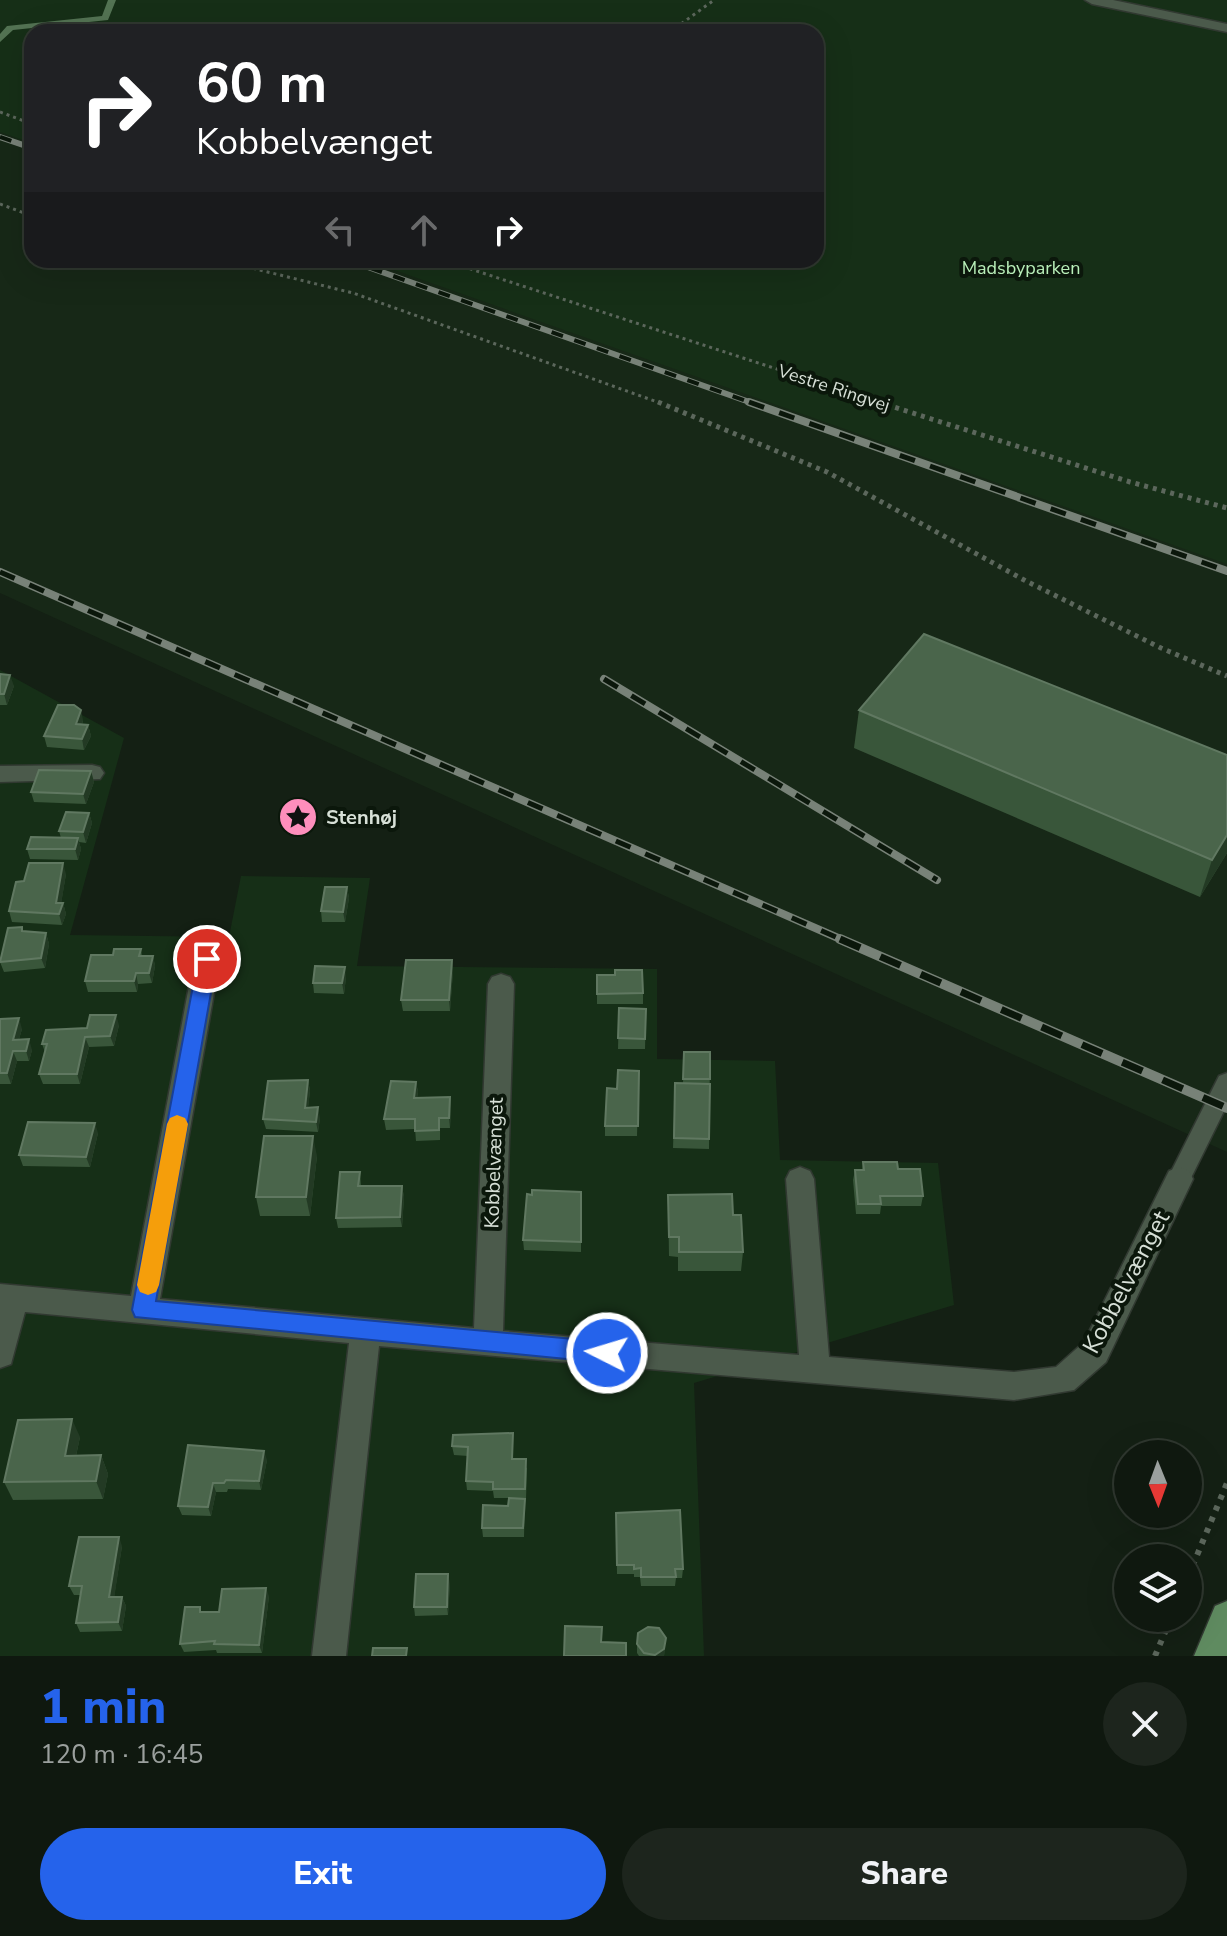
<!DOCTYPE html>
<html lang="en">
<head>
<meta charset="utf-8">
<style>
	:root { --surface:#0f180f; --page:#1d251d; --text:#f1f3f6; --muted:#9ba09e; --line:#2f372f; --accent:#2563eb }
	body { margin:0; font-family:"Nunito Sans",sans-serif; background:var(--page); color:var(--text); height:100vh; display:flex; flex-direction:column; font-size:30px; white-space:nowrap }
	* { box-sizing:border-box; margin:0 }
	p { font-size:26px; color:var(--muted) }
	.icon { flex:none; width:44px; height:44px; fill:none; stroke:currentColor; stroke-width:2; stroke-linecap:round; stroke-linejoin:round }
	.map { position:relative; height:1656px; overflow:hidden }
	.details { display:flex; flex-direction:column; background:var(--surface); flex:1 }
	.details>* { flex:none }
	.hud { position:absolute; left:24px; top:24px; width:800px; height:244px; border-radius:24px; box-shadow:0 8px 32px #0002,0 0 0 2px var(--line); background:#202124; color:#fff; overflow:hidden }
	.needle { width:52px; rotate:179deg }
	.tools { position:absolute; left:1114px; top:1440px; display:grid; gap:16px }
	.tools a { display:grid; place-items:center; width:88px; height:88px; border-radius:50%; background:var(--surface); box-shadow:0 8px 32px #0002,0 0 0 2px var(--line); font-size:40px }
	.pin { position:absolute; display:grid; place-items:center; width:68px; height:68px; color:#fff; margin:-34px; border:4px solid #fff; border-radius:50%; box-shadow:0 2px 8px #0007 }
	.me { position:absolute; width:88px; margin:-44px; rotate:275deg; stroke-linejoin:round; filter:drop-shadow(0 0 6px #0008) }
	.turn { display:flex; align-items:center; gap:28px; height:168px; padding:0 40px; font-size:36px }
	.turn .icon { width:104px; height:104px; stroke-width:2.5 }
	.turn b { display:block; font-size:56px; line-height:68px }
	.lanes { display:flex; align-items:center; height:76px; padding:0 40px; background:#0003; justify-content:center; gap:40px; direction:ltr }
	.lanes .off { opacity:.35 }
	.round { display:grid; place-items:center; flex:none; width:84px; height:84px; border-radius:42px; background:var(--page) }
	.overview { display:flex; align-items:center; justify-content:space-between; height:136px; padding:0 40px }
	h1 { font-size:48px; font-weight:800; line-height:60px; color:var(--accent) }
	.cta { display:flex; gap:16px; margin-top:auto; padding:16px 40px }
	.cta a { flex:1; height:92px; border-radius:48px; background:var(--accent); color:#fff; font-size:32px; font-weight:800; line-height:92px; text-align:center }
	.cta a+a { background:var(--page); color:var(--text) }
	.map>svg:first-child { display:block }
	.built { fill:#172817 }
	.green { fill:#162f17 }
	.lines { fill:none; stroke-linecap:round; stroke-linejoin:round }
	.stream { fill:#537353; fill-rule:evenodd }
	.lane-casing { stroke:#313931; stroke-width:3 }
	.street-casing { stroke:#313931; stroke-width:3 }
	.primary-casing { stroke:#313931; stroke-width:3 }
	.path-far2 { stroke:#5c675c; stroke-width:3; stroke-dasharray:3 4; stroke-linecap:butt }
	.path-far1 { stroke:#5c675c; stroke-width:5; stroke-dasharray:4 5; stroke-linecap:butt }
	.path { stroke:#5c675c; stroke-width:6; stroke-dasharray:5 7; stroke-linecap:butt }
	.lane { fill:#4b5a4b; fill-rule:evenodd }
	.street { fill:#4b5a4b; fill-rule:evenodd }
	.primary { fill:#5f8b60; fill-rule:evenodd }
	.rail-far2-casing { stroke:#788278; stroke-width:6 }
	.rail-far1-casing { stroke:#788278; stroke-width:8 }
	.rail-casing { stroke:#788278; stroke-width:10 }
	.rail-far2 { stroke:#0b170b; stroke-width:4; stroke-dasharray:12; stroke-linecap:butt }
	.rail-far1 { stroke:#0b170b; stroke-width:5; stroke-dasharray:16; stroke-linecap:butt }
	.rail { stroke:#0b170b; stroke-width:7; stroke-dasharray:22; stroke-linecap:butt }
	.wall { fill:#39563a }
	.shaded-wall { fill:#233a24 }
	.building { fill:#4a654b; stroke:#607861; stroke-width:2 }
	.route { fill:#2563eb; stroke:#184099; stroke-width:2 }
	.slow { fill:#f59e0b }
	.labels { text-anchor:middle; dominant-baseline:central; stroke-width:8; stroke-linejoin:round; paint-order:stroke }
	.far-park-label { font-size:18px; fill:#b9efb9; stroke:#0b170b }
	.far-street-label { font-size:18px; fill:#d7e0d7; stroke:#0b170b }
	.poi-label { font-size:20px; font-weight:bold; fill:#d7e0d7; stroke:#0b170b; text-anchor:start }
	.street-label { font-size:20px; fill:#d7e0d7; stroke:#0b170b }
	.near-street-label { font-size:24px; fill:#d7e0d7; stroke:#0b170b }
</style>
</head>
<body>
<div class="map">
<svg width="1227" height="1656" viewBox="0 0 1227 1656">
	<rect width="100%" height="100%" fill="#142014"/>
	<!-- built -->
	<polygon class="built" points="0,123 32,135 32,260 369,260 1227,555 1227,1152 0,593"/>
	<!-- green -->
	<g class="green">
		<polygon points="0,0 1227,0 1227,564 366,260 816,260 816,32 32,32 32,143 0,132"/>
		<polygon points="0,670 124,738 70,935 229,937 241,876 370,878 357,966 657,969 657,1059 775,1061 780,1160 938,1163 954,1305 694,1383 704,1656 0,1656"/>
	</g>
	<g class="lines">
		<!-- stream -->
		<polygon class="stream" points="108,0 116,0 108,20 13,30 0,42 0,34 7,26 102,16"/>
		<defs>
			<polygon id="lane" points="1227,1073 1227,1105 1187,1186 1179,1189 1171,1186 1167,1179 1171,1172 1219,1076"/>
			<g id="street">
				<polygon points="1085,0 1113,0 1227,24 1227,32 1092,4"/>
				<polygon points="92,765 100,767 104,773 100,779 0,782 0,766"/>
				<polygon points="207,949 216,952 220,959 160,1299 474,1328 488,984 492,977 501,974 510,977 514,984 503,1331 799,1355 786,1179 790,1171 800,1167 810,1171 814,1179 829,1357 1014,1372 1056,1367 1084,1342 1169,1171 1179,1167 1189,1171 1193,1179 1106,1362 1074,1390 1014,1400 379,1346 346,1656 312,1656 349,1343 25,1312 11,1364 0,1368 0,1284 131,1296 194,959 198,952"/>
			</g>
			<polygon id="primary" points="1227,1601 1227,1656 1194,1656 1215,1606"/>
		</defs>
		<!-- lane casing -->
		<use href="#lane" class="lane-casing"/>
		<!-- street casing -->
		<use href="#street" class="street-casing"/>
		<!-- primary casing -->
		<use href="#primary" class="primary-casing"/>
		<!-- path-far2 -->
		<g class="path-far2">
			<polyline points="670,32 714,0"/>
			<polyline points="0,112 32,124"/>
			<polyline points="0,204 32,216"/>
			<polyline points="219,260 353,293 663,404"/>
			<polyline points="443,260 884,404"/>
		</g>
		<!-- path-far1 -->
		<g class="path-far1">
			<polyline points="658,402 827,472 1026,581 1161,648 1227,676"/>
			<polyline points="878,402 1130,482 1227,508"/>
		</g>
		<!-- path -->
		<g class="path">
			<polyline points="1188,1577 1227,1483"/>
			<polyline points="1155,1656 1171,1618"/>
		</g>
		<!-- lane -->
		<use href="#lane" class="lane"/>
		<!-- street -->
		<use href="#street" class="street"/>
		<!-- primary -->
		<use href="#primary" class="primary"/>
		<defs>
			<g id="rail-far2">
				<polyline points="0,137 32,148"/>
				<polyline points="348,260 755,404"/>
			</g>
			<g id="rail-far1">
				<polyline points="749,402 1227,571"/>
				<polyline points="0,572 845,941"/>
				<polyline points="604,679 937,880"/>
			</g>
			<polyline id="rail" points="840,939 1227,1108"/>
		</defs>
		<!-- rail-far2 casing -->
		<use href="#rail-far2" class="rail-far2-casing"/>
		<!-- rail-far1 casing -->
		<use href="#rail-far1" class="rail-far1-casing"/>
		<!-- rail casing -->
		<use href="#rail" class="rail-casing"/>
		<!-- rail-far2 -->
		<use href="#rail-far2" class="rail-far2"/>
		<!-- rail-far1 -->
		<use href="#rail-far1" class="rail-far1"/>
		<!-- rail -->
		<use href="#rail" class="rail"/>
	</g>
	<!-- wall -->
	<g class="wall">
		<polygon points="0,674 14,686 7,705 0,705"/>
		<polygon points="859,710 1227,853 1200,897 854,748"/>
		<polygon points="83,720 82,725 88,725 91,736 84,750 47,747 44,736"/>
		<polygon points="91,771 94,782 86,804 34,802 31,792"/>
		<polygon points="89,813 92,823 86,843 79,842 81,849 78,860 30,859 27,849 61,838 59,831"/>
		<polygon points="66,874 61,903 63,903 66,914 62,925 12,922 9,911 24,881"/>
		<polygon points="347,887 349,898 345,922 322,922 321,911"/>
		<polygon points="46,933 49,944 45,968 4,972 0,962"/>
		<polygon points="141,949 142,956 153,956 155,966 152,983 138,984 137,992 88,992 85,981 113,955"/>
		<polygon points="452,960 453,971 450,1011 403,1011 401,1000"/>
		<polygon points="597,975 643,993 643,1004 597,1004"/>
		<polygon points="346,977 344,994 314,993 313,983"/>
		<polygon points="619,1008 646,1009 645,1049 618,1049"/>
		<polygon points="0,1019 22,1029 19,1039 32,1050 29,1061 17,1061 11,1084 0,1084"/>
		<polygon points="119,1025 114,1046 89,1047 80,1084 43,1084 39,1074 45,1052 42,1044 87,1028"/>
		<polygon points="684,1052 710,1052 709,1149 673,1148 675,1083 683,1083"/>
		<polygon points="639,1071 637,1136 605,1136 605,1126 617,1089"/>
		<polygon points="308,1080 310,1091 308,1107 320,1118 318,1132 266,1129 263,1119"/>
		<polygon points="416,1082 418,1092 417,1098 450,1097 451,1108 450,1128 440,1128 440,1140 416,1141 415,1129 386,1130 384,1119"/>
		<polygon points="98,1133 90,1167 23,1166 19,1155"/>
		<polygon points="317,1156 310,1216 260,1216 256,1197"/>
		<polygon points="863,1162 898,1169 923,1196 921,1206 881,1206 880,1214 856,1214 853,1180 855,1170 862,1170"/>
		<polygon points="360,1172 361,1186 402,1186 404,1197 402,1227 338,1228 336,1218"/>
		<polygon points="581,1192 581,1252 524,1250 523,1240 532,1195"/>
		<polygon points="668,1195 733,1215 743,1252 741,1271 678,1271 678,1257 669,1256"/>
		<polygon points="513,1433 513,1459 527,1468 526,1499 519,1498 525,1499 524,1537 483,1537 482,1528 508,1506 509,1498 494,1498 493,1491 467,1490 466,1481 468,1456 454,1455 452,1446"/>
		<polygon points="80,1437 76,1456 101,1455 108,1474 103,1499 13,1500 4,1482"/>
		<polygon points="188,1445 267,1460 261,1490 228,1489 227,1492 216,1492 211,1516 182,1515 178,1506"/>
		<polygon points="616,1513 683,1569 682,1578 676,1578 675,1586 641,1586 640,1577 634,1577 634,1574 617,1574"/>
		<polygon points="122,1546 114,1597 122,1597 126,1606 122,1631 80,1632 76,1623 81,1595 74,1595 69,1586"/>
		<polygon points="450,1583 448,1615 415,1616 414,1607"/>
		<polygon points="269,1596 262,1653 217,1653 216,1650 184,1652 180,1644 202,1612 219,1612"/>
		<polygon points="637,1644 665,1646 664,1656 639,1656 637,1653"/>
	</g>
	<!-- shaded-wall -->
	<g class="shaded-wall">
		<polygon points="10,675 14,686 7,705 4,694"/>
		<polygon points="81,710 83,720 79,735 76,724"/>
		<polygon points="88,725 91,736 84,750 82,739"/>
		<polygon points="91,771 94,782 86,804 83,794"/>
		<polygon points="89,813 92,823 86,843 83,832"/>
		<polygon points="1227,835 1227,853 1200,897 1212,860"/>
		<polygon points="78,838 81,849 78,860 75,849"/>
		<polygon points="63,863 66,874 60,911 63,903 66,914 62,925 56,903"/>
		<polygon points="347,887 349,898 345,922 343,912"/>
		<polygon points="46,933 49,944 45,968 41,958"/>
		<polygon points="153,956 155,966 152,983 149,973"/>
		<polygon points="452,960 453,971 450,1011 449,1000"/>
		<polygon points="345,967 346,977 344,994 342,983"/>
		<polygon points="136,973 138,984 137,992 134,981"/>
		<polygon points="116,1015 119,1025 114,1046 110,1036"/>
		<polygon points="19,1018 22,1029 16,1050 13,1040"/>
		<polygon points="85,1037 89,1047 80,1084 77,1074"/>
		<polygon points="29,1039 32,1050 29,1061 26,1051"/>
		<polygon points="13,1051 17,1061 11,1084 7,1073"/>
		<polygon points="308,1080 310,1091 307,1118 305,1108"/>
		<polygon points="416,1082 418,1092 415,1109 414,1098"/>
		<polygon points="450,1097 451,1108 450,1128 449,1118"/>
		<polygon points="318,1107 320,1118 318,1132 316,1122"/>
		<polygon points="95,1123 98,1133 90,1167 86,1157"/>
		<polygon points="313,1136 317,1156 310,1216 306,1197"/>
		<polygon points="402,1186 404,1197 402,1227 400,1217"/>
		<polygon points="72,1419 80,1437 72,1474 65,1456"/>
		<polygon points="264,1451 267,1460 261,1490 259,1481"/>
		<polygon points="101,1455 108,1474 103,1499 96,1481"/>
		<polygon points="213,1483 216,1492 211,1516 208,1507"/>
		<polygon points="119,1537 122,1546 113,1606 109,1597"/>
		<polygon points="448,1574 450,1583 448,1615 447,1607"/>
		<polygon points="266,1588 269,1596 262,1653 259,1645"/>
		<polygon points="122,1597 126,1606 122,1631 118,1622"/>
		<polygon points="666,1638 664,1656 655,1656 655,1655"/>
	</g>
	<!-- building -->
	<g class="building">
		<polygon points="924,634 1227,755 1227,835 1212,860 859,710"/>
		<polygon points="0,674 10,675 4,694 0,694"/>
		<polygon points="58,705 74,705 81,710 76,724 88,725 82,739 44,736"/>
		<polygon points="39,770 91,771 83,794 31,792"/>
		<polygon points="66,812 89,813 83,832 59,831"/>
		<polygon points="31,837 78,838 75,849 27,849"/>
		<polygon points="29,863 63,863 56,903 63,903 59,914 9,911 16,882 24,881"/>
		<polygon points="325,887 347,887 343,912 321,911"/>
		<polygon points="22,927 22,931 46,933 41,958 0,962 8,928"/>
		<polygon points="114,949 141,949 139,956 153,956 149,973 136,973 134,981 85,981 91,955 113,955"/>
		<polygon points="406,960 452,960 449,1000 401,1000"/>
		<polygon points="315,966 345,967 342,983 313,983"/>
		<polygon points="615,970 642,970 643,993 597,994 597,975 615,975"/>
		<polygon points="619,1008 646,1009 645,1039 618,1038"/>
		<polygon points="90,1015 116,1015 110,1036 85,1037 77,1074 39,1074 47,1044 42,1044 46,1030 87,1028"/>
		<polygon points="19,1018 13,1040 29,1039 26,1051 13,1051 7,1073 0,1073 0,1019"/>
		<polygon points="684,1052 710,1052 710,1079 683,1079"/>
		<polygon points="618,1070 639,1071 638,1126 605,1126 607,1088 617,1089"/>
		<polygon points="308,1080 305,1108 318,1107 316,1122 263,1119 268,1081"/>
		<polygon points="391,1081 416,1082 414,1098 450,1097 449,1118 439,1118 439,1130 415,1131 415,1119 384,1119"/>
		<polygon points="675,1083 710,1084 709,1139 674,1138"/>
		<polygon points="28,1122 95,1123 86,1157 19,1155"/>
		<polygon points="264,1136 313,1136 306,1197 256,1197"/>
		<polygon points="863,1162 897,1162 898,1169 920,1169 923,1196 880,1196 881,1204 858,1204 855,1170 864,1170"/>
		<polygon points="340,1172 360,1172 358,1186 402,1186 400,1217 336,1218"/>
		<polygon points="532,1190 581,1192 581,1242 523,1240 527,1194 532,1195"/>
		<polygon points="732,1194 733,1215 741,1215 743,1252 679,1252 679,1237 669,1237 668,1195"/>
		<polygon points="72,1419 65,1456 101,1455 96,1481 4,1482 18,1420"/>
		<polygon points="513,1433 512,1459 526,1459 525,1489 493,1489 493,1482 466,1481 468,1447 452,1446 453,1435"/>
		<polygon points="188,1445 264,1451 259,1481 226,1480 224,1483 213,1483 208,1507 178,1506"/>
		<polygon points="509,1498 525,1499 523,1528 482,1528 483,1505 508,1506"/>
		<polygon points="680,1510 683,1569 675,1569 676,1577 641,1577 641,1568 634,1569 634,1565 617,1565 616,1513"/>
		<polygon points="79,1537 119,1537 109,1597 122,1597 118,1622 76,1623 82,1586 69,1586"/>
		<polygon points="416,1574 448,1574 447,1607 414,1607"/>
		<polygon points="266,1588 259,1645 214,1644 215,1641 180,1644 185,1607 200,1607 200,1612 219,1612 222,1589"/>
		<polygon points="565,1626 602,1627 601,1642 626,1643 626,1656 564,1656"/>
		<polygon points="648,1627 659,1628 666,1638 664,1649 655,1655 644,1653 637,1644 638,1633"/>
		<polygon points="373,1648 407,1648 406,1656 372,1656"/>
	</g>
	<!-- route -->
	<polygon class="route" points="207,952 214,954 217,959 156,1301 607,1342 615,1345 618,1353 615,1360 607,1363 135,1317 132,1310 198,959 201,954"/>
	<!-- slow -->
	<polygon class="slow" points="177,1115 185,1118 188,1124 159,1285 156,1292 148,1295 140,1292 137,1285 167,1124 170,1118"/>
	<!-- icons -->
	<defs>
		<symbol id="sight-disc" viewBox="-11 -11 22 22"><circle r="9.5" fill="#fe8ebc" stroke="#0b170b"/><path d="M0-6L1.8-2.2L6-1.7L2.9 1.2L3.7 5.4L0 3.3L-3.7 5.4L-2.9 1.2L-6-1.7L-1.8-2.2Z" fill="#111"/></symbol>
	</defs>
	<g fill-rule="evenodd">
		<use href="#sight-disc" x="276" y="795" width="44" height="44"/>
	</g>
	<g class="labels">
		<!-- far-park labels -->
		<g class="far-park-label">
			<text x="1021" y="268">Madsbyparken</text>
		</g>
		<!-- far-street labels -->
		<g class="far-street-label">
			<text transform="translate(834 388) rotate(18)">Vestre Ringvej</text>
		</g>
		<!-- poi labels -->
		<g class="poi-label">
			<text x="326" y="817">Stenhøj</text>
		</g>
		<!-- street labels -->
		<g class="street-label">
			<text transform="translate(494 1163) rotate(-88)">Kobbelvænget</text>
		</g>
		<!-- near-street labels -->
		<g class="near-street-label">
			<text transform="translate(1126 1282) rotate(-62)">Kobbelvænget</text>
		</g>
	</g>
</svg>
<div class="tools">
<a><svg class="needle" viewBox="-14 -14 28 28"><path d="M0-13l5 13h-10z" fill="#e53935"/><path d="M0 13l5-13h-10z" fill="#9ba09e"/></svg></a>
<a><svg class="icon" aria-label="layers" viewBox="0 0 24 24"><path d="M12 4l9 5-9 5-9-5zM3 14l9 5 9-5"/></svg></a>
</div>
<div class="pin" style="left:207px;top:959px;background:#d93025"><svg class="icon" aria-label="arrive" viewBox="0 0 24 24"><path d="M6 21V4h12l-3 4 3 4H6"/></svg></div>
<svg class="me" style="left:607px;top:1353px" viewBox="-20 -20 40 40"><circle r="17" fill="#2563eb" stroke="#fff" stroke-width="3"/><path d="M0-11L8 9 0 5-8 9z" fill="#fff"/></svg>
<div class="hud">
<div class="turn"><svg class="icon" aria-label="right" viewBox="0 0 24 24"><path d="M7 20v-9h11M14 6l5 5-5 5"/></svg><div><b>60 m</b>Kobbelvænget</div></div>
<div class="lanes"><svg class="icon off" aria-label="left" viewBox="0 0 24 24"><path d="M17 20v-9H6M10 6l-5 5 5 5"/></svg><svg class="icon off" aria-label="ahead" viewBox="0 0 24 24"><path d="M12 20V5M6 11l6-6 6 6"/></svg><svg class="icon" aria-label="right" viewBox="0 0 24 24"><path d="M7 20v-9h11M14 6l5 5-5 5"/></svg></div>
</div>
</div>
<section class="details">
<div class="overview"><div><h1>1 min</h1><p>120 m · 16:45</p></div><a class="round"><svg class="icon" aria-label="close" viewBox="0 0 24 24"><path d="M6 6l12 12M18 6L6 18"/></svg></a></div>
<div class="cta"><a>Exit</a><a>Share</a></div>
</section>
</body>
</html>
